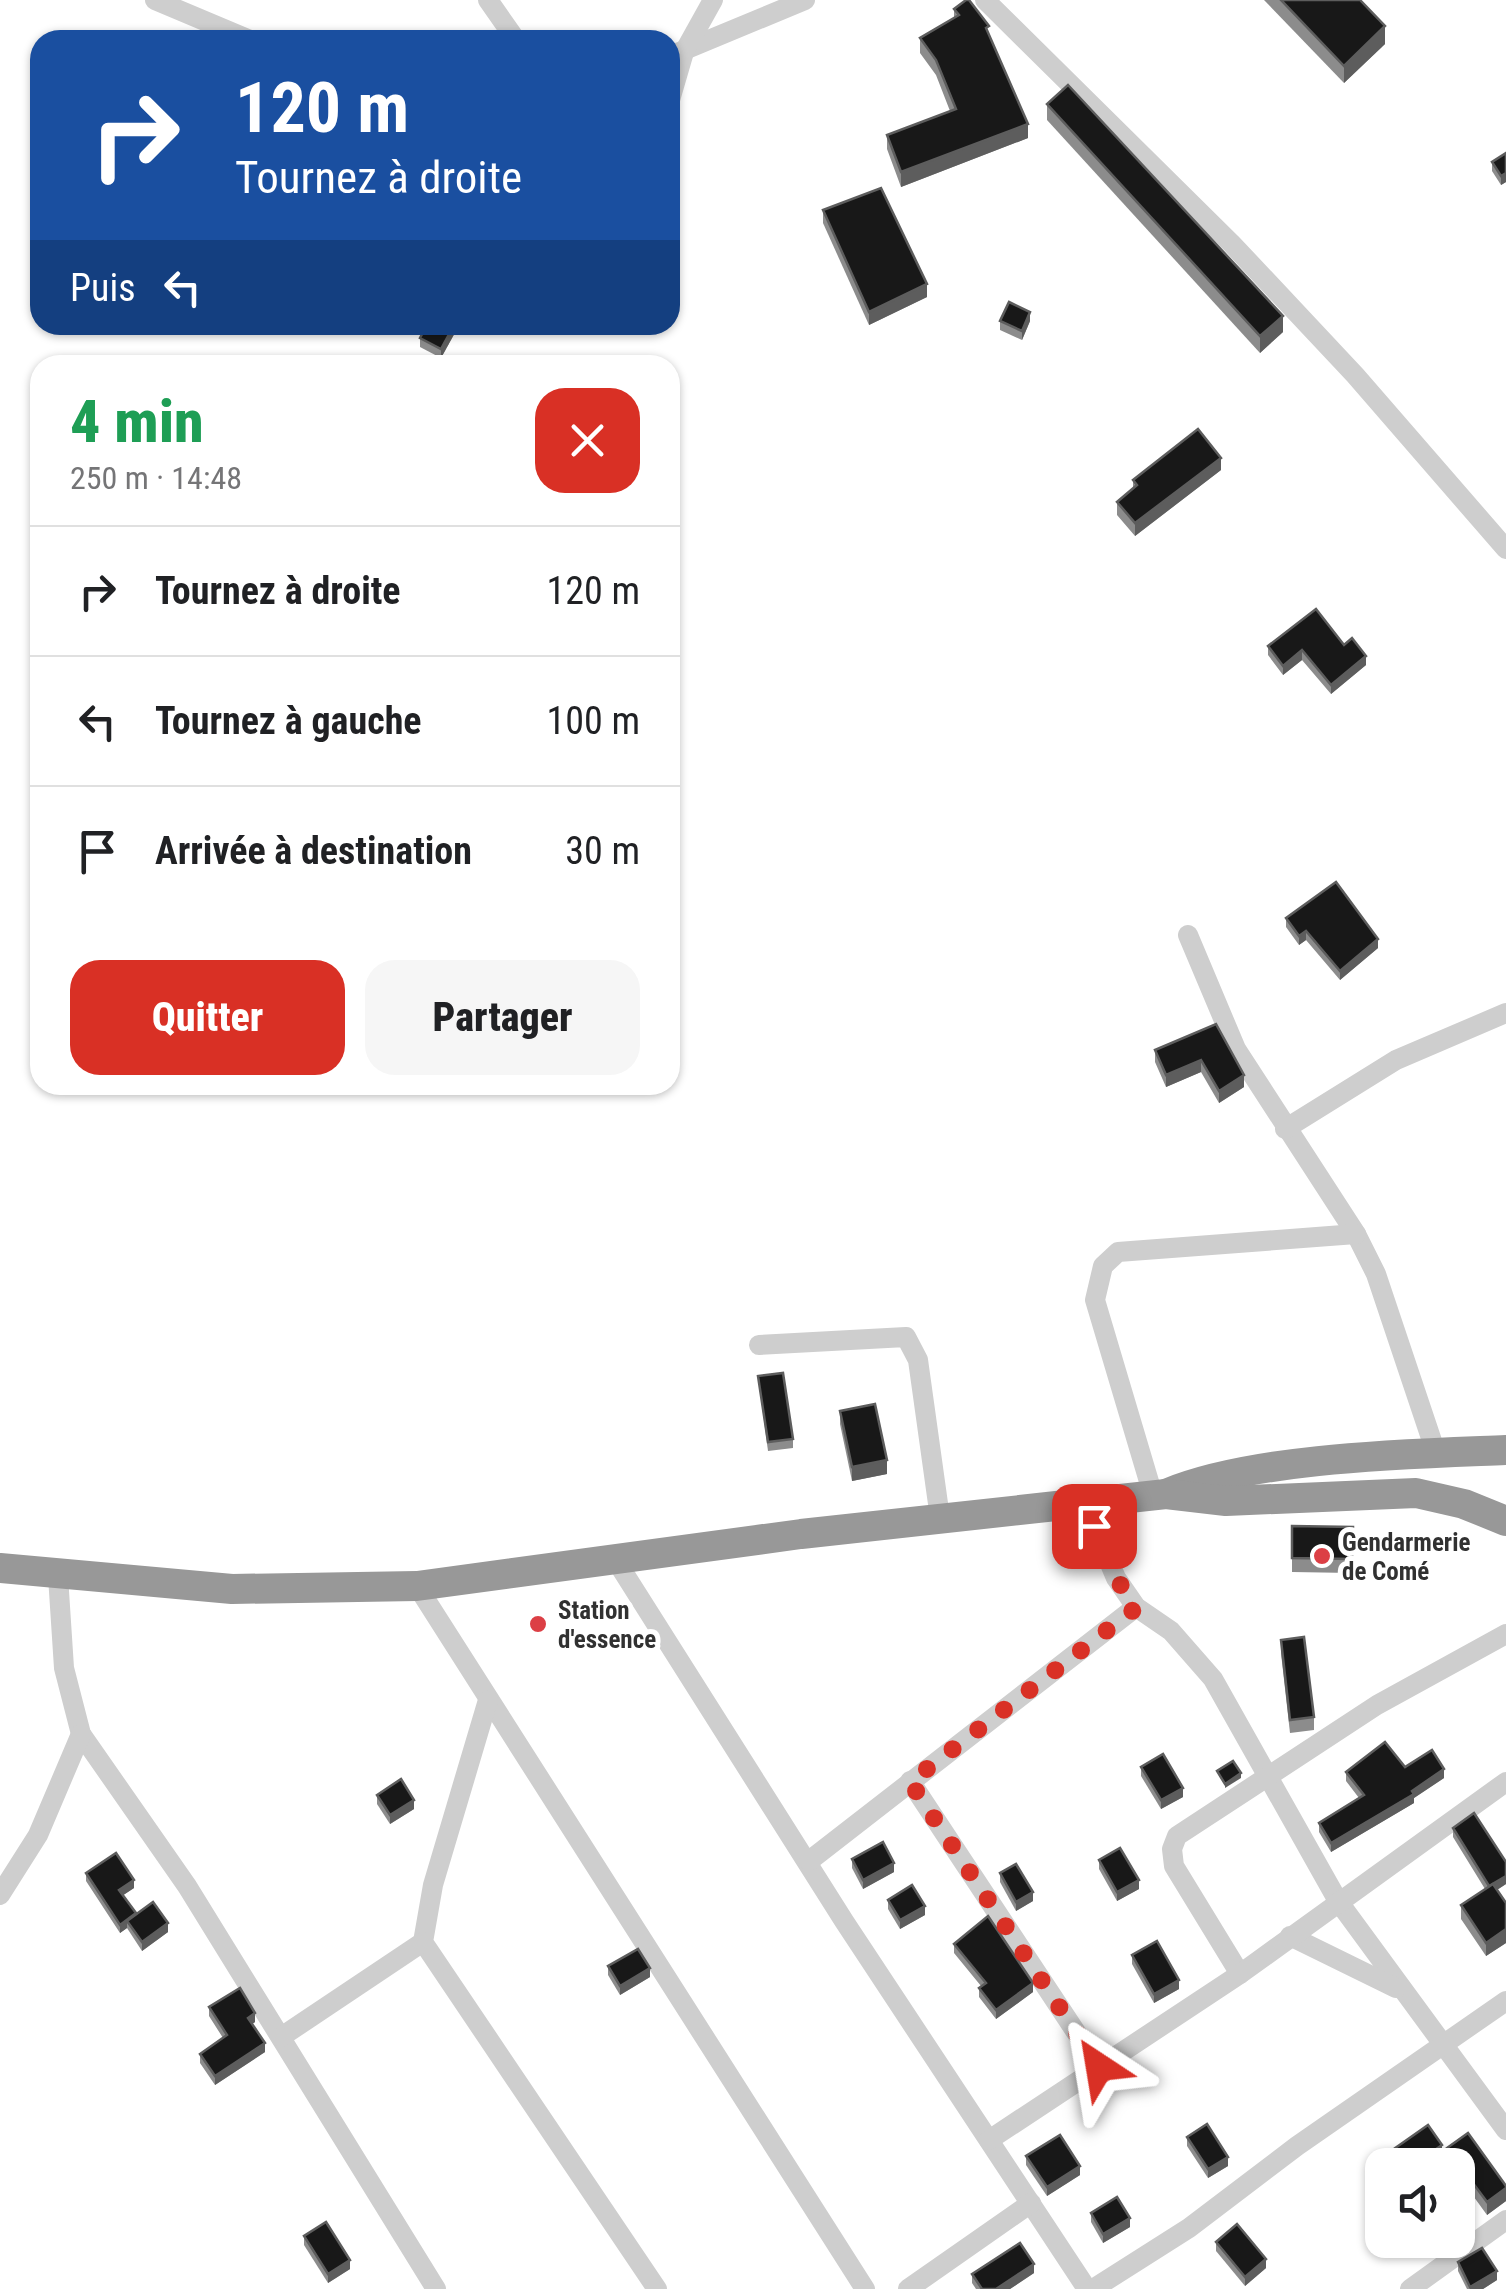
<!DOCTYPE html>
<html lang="fr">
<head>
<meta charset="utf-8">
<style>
	:root { --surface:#fff; --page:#f6f6f6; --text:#202124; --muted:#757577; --line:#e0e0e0; --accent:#d93025 }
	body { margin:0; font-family:"Roboto Condensed",sans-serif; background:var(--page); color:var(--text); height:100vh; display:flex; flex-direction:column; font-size:38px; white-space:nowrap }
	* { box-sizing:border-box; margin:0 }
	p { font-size:32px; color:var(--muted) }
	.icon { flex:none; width:55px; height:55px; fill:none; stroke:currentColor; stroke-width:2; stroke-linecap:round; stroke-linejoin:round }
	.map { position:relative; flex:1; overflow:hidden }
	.sheet { position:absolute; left:30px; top:355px; width:650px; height:740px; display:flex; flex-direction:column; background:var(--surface); border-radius:30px; box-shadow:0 2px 8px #0004 }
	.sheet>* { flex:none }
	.hud { position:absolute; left:30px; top:30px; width:650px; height:305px; border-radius:30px; box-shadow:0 2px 8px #0004; background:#1a4fa0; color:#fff; overflow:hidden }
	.tools { position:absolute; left:1365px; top:2148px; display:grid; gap:20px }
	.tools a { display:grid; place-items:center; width:110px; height:110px; border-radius:20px; background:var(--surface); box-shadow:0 2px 8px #0004; font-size:50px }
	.pin { position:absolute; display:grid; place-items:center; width:85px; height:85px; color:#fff; margin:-42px; border-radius:20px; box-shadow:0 5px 15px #0006 }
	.me { position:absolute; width:110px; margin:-55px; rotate:327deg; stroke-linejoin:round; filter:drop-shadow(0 0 8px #0008) }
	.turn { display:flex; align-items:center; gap:35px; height:210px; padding:0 40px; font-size:45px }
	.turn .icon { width:130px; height:130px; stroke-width:2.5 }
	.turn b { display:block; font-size:70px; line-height:85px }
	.then { display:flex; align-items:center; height:95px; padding:0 40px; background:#0003; gap:20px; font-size:38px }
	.round { display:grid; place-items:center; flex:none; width:105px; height:105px; border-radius:30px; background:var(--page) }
	.head { display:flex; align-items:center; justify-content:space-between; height:170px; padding:0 40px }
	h1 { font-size:60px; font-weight:800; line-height:75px; color:#1e9e55 }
	.primary-button { display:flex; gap:20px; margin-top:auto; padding:20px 40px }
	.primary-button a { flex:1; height:115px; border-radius:30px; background:var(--accent); color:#fff; font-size:40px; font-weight:800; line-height:115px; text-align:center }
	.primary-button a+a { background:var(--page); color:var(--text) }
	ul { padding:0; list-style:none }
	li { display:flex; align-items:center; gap:30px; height:130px; padding:0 40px; border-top:2px solid var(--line) }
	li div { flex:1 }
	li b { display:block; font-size:38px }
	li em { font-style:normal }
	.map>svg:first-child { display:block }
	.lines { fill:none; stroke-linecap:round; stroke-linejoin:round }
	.minor { stroke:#cecece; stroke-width:20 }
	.highway { stroke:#989898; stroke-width:30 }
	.wall { fill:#8c8c8c }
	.shaded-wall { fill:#5d5d5d }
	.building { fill:#181818; stroke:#5d5d5d; stroke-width:2.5 }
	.route { stroke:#d93025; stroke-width:18; stroke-dasharray:0 32.4 }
	.poi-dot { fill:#dc3f45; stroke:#fff; stroke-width:4 }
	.labels { text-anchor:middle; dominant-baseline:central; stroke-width:10; stroke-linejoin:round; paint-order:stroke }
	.poi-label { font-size:25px; font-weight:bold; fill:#313131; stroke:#fff; text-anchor:start }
</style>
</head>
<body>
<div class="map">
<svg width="1506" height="2289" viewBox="0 0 1506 2289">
	<rect width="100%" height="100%" fill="#fff"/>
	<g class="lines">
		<!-- minor -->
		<g class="minor">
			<polyline points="155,0 250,40"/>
			<polyline points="488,0 516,40"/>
			<polyline points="985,0 1232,244 1355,375 1506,549"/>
			<polyline points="670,56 805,0"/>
			<polyline points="670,100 684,52 713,0"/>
			<polyline points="1188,935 1236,1049 1356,1234 1376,1274 1436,1453"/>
			<polyline points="1285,1129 1396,1060 1506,1013"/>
			<polyline points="759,1345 906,1337 918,1360 940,1518"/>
			<polyline points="1153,1495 1095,1300 1103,1266 1118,1252 1356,1234"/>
			<polyline points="1083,1500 1116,1578 1136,1607 1171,1631 1213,1679 1338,1901 1506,2130"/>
			<polyline points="615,1559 844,1921 1087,2289"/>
			<polyline points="58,1576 64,1668 81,1734 187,1886 436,2289"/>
			<polyline points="417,1586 865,2289"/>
			<polyline points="488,1700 433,1885 423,1942 657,2289"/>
			<polyline points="910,1781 1099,2067"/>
			<polyline points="809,1861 1136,1607"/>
			<polyline points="0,1895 38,1835 81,1734"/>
			<polyline points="1290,1936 1396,1988"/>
			<polyline points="1240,1974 1174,1866 1172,1849 1177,1836 1377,1705 1506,1634"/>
			<polyline points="281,2037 423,1942"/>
			<polyline points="989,2140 1240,1974 1506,1782"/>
			<polyline points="908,2289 1031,2203"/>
			<polyline points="1093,2289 1189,2228 1297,2146 1506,2001"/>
			<polyline points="1410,2289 1506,2220"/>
		</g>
		<!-- highway -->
		<g class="highway">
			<path d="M1168,1493C1255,1457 1410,1454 1506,1450"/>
			<polyline points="0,1568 232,1589 417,1586 801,1534 1166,1494 1226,1501 1416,1493 1464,1504 1506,1521"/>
		</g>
	</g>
	<!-- wall -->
	<g class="wall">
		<polygon points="1264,0 1360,0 1385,44 1344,83"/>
		<polygon points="954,9 989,34 1028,138 901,187 887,149 887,135 950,111 936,75 920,53 920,38 954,18"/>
		<polygon points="1047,104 1283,332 1260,353 1047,120"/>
		<polygon points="1506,153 1506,182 1501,185 1492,171 1492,162"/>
		<polygon points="823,210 927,297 869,325 823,223"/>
		<polygon points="1000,321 1030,321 1022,340 1000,330"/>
		<polygon points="457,325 457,329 441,358 420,347 420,338"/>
		<polygon points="1221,470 1135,536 1117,515 1117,502 1133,489 1133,480"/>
		<polygon points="1344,645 1366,665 1331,694 1302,660 1283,675 1268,655 1268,646"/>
		<polygon points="1286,918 1378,948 1340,980 1306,940 1299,945 1286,927"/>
		<polygon points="1216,1024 1244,1087 1219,1103 1201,1072 1166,1087 1155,1062 1155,1050"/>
		<polygon points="758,1376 793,1439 793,1448 768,1451"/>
		<polygon points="840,1411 887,1474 852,1481 840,1424"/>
		<polygon points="1292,1526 1353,1527 1352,1573 1292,1572"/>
		<polygon points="1281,1640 1314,1717 1314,1730 1290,1733 1281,1653"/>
		<polygon points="1141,1767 1183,1797 1161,1809 1141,1776"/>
		<polygon points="1405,1767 1444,1778 1414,1798 1414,1803 1331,1852 1319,1832 1319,1823 1359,1798 1346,1781 1346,1772"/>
		<polygon points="377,1795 414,1809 390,1824 377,1804"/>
		<polygon points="1453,1828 1506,1862 1506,1884 1497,1890 1506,1903 1506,1943 1486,1956 1461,1919 1461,1905 1485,1889 1453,1837"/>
		<polygon points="852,1859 894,1872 863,1889 852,1868"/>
		<polygon points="1099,1860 1139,1889 1117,1901 1099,1869"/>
		<polygon points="86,1873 134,1888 123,1895 136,1913 168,1932 142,1951 127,1928 120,1933 86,1881"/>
		<polygon points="1000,1873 1033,1901 1016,1911 1000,1882"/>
		<polygon points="888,1900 925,1915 900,1929 888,1909"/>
		<polygon points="954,1944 1033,1992 996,2019 979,1997 979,1988 981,1986 954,1953"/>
		<polygon points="1132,1955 1179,1989 1154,2003 1132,1964"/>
		<polygon points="608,1966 650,1977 620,1995 608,1975"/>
		<polygon points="209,2007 255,2022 252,2024 265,2052 215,2085 200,2063 200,2054 223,2038 209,2016"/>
		<polygon points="1187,2137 1228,2166 1208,2178 1187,2146"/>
		<polygon points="1447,2148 1506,2186 1506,2201 1487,2215 1458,2175 1458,2165 1450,2165 1447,2161"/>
		<polygon points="1026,2156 1080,2175 1047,2196 1026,2165"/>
		<polygon points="1091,2213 1130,2227 1103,2243 1091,2222"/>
		<polygon points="304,2236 350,2269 328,2283 304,2245"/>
		<polygon points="1216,2242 1266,2268 1245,2286 1216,2251"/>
		<polygon points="1458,2262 1497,2280 1483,2289 1467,2289 1458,2271"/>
		<polygon points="1034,2273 1010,2289 976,2289 972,2283 972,2274"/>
	</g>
	<!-- shaded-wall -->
	<g class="shaded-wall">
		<polygon points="1385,26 1385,44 1344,83 1344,66"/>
		<polygon points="1028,124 1028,138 901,187 901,172"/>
		<polygon points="1506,173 1506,182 1501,185 1501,176"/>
		<polygon points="927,284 927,297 869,325 869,312"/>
		<polygon points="1030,312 1030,321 1022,340 1022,331"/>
		<polygon points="1283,316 1283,332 1260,353 1260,336"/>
		<polygon points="454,325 457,325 457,329 441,358 441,349"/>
		<polygon points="1221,458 1221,470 1135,536 1135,523"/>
		<polygon points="1302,650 1302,660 1283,675 1283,666"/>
		<polygon points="1366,656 1366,665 1331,694 1331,685"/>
		<polygon points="1306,931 1306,940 1299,945 1299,936"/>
		<polygon points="1378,939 1378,948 1340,980 1340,971"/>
		<polygon points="1201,1060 1201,1072 1166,1087 1166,1075"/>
		<polygon points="1244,1075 1244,1087 1219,1103 1219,1091"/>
		<polygon points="887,1460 887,1474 852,1481 852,1467"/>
		<polygon points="1444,1769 1444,1778 1414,1798 1414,1803 1331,1852 1331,1843"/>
		<polygon points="1241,1773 1241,1778 1225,1788 1225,1784"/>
		<polygon points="1183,1788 1183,1797 1161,1809 1161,1800"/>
		<polygon points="414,1800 414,1809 390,1824 390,1815"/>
		<polygon points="894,1863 894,1872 863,1889 863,1880"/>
		<polygon points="1506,1876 1506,1884 1489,1895 1489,1886"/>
		<polygon points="134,1880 134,1888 119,1898 119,1890"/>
		<polygon points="1139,1880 1139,1889 1117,1901 1117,1892"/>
		<polygon points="1033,1892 1033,1901 1016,1911 1016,1902"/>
		<polygon points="925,1906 925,1915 900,1929 900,1920"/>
		<polygon points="136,1913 127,1921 127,1928 120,1933 120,1925"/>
		<polygon points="168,1923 168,1932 142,1951 142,1942"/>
		<polygon points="1506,1929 1506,1943 1486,1956 1486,1943"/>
		<polygon points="650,1968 650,1977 620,1995 620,1986"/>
		<polygon points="1179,1980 1179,1989 1154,2003 1154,1994"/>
		<polygon points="1033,1983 1033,1992 996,2019 996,2010"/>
		<polygon points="255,2013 255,2022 248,2027 248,2018"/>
		<polygon points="265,2043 265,2052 215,2085 215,2076"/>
		<polygon points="1442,2145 1442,2154 1426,2165 1413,2165"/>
		<polygon points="1228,2157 1228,2166 1208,2178 1208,2169"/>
		<polygon points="1080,2166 1080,2175 1047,2196 1047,2187"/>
		<polygon points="1506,2188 1506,2201 1487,2215 1487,2202"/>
		<polygon points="1130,2218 1130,2227 1103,2243 1103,2234"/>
		<polygon points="1266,2259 1266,2268 1245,2286 1245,2277"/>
		<polygon points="350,2260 350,2269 328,2283 328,2274"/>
		<polygon points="1034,2264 1034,2273 1010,2289 996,2289"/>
		<polygon points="1497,2271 1497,2280 1483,2289 1470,2289 1470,2287"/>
	</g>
	<!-- building -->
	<g class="building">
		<polygon points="966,0 969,0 989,26 986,28 1028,124 901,172 887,135 956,109 936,60 920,38 959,15 954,9"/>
		<polygon points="1281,0 1360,0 1385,26 1344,66"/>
		<polygon points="1068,85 1283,316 1260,336 1047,104"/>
		<polygon points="1506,153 1506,173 1501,176 1492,162"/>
		<polygon points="881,188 927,284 869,312 823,210"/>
		<polygon points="1009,302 1030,312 1022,331 1000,321"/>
		<polygon points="427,325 454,325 441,349 420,338"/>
		<polygon points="1198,429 1221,458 1135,523 1117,502 1137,485 1133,480"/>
		<polygon points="1316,609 1344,645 1352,638 1366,656 1331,685 1302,650 1283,666 1268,646"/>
		<polygon points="1336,882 1378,939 1340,971 1306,931 1299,936 1286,918"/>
		<polygon points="1216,1024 1244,1075 1219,1091 1201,1060 1166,1075 1155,1050"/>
		<polygon points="783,1373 793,1439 768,1442 758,1376"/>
		<polygon points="875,1404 887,1460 852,1467 840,1411"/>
		<polygon points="1292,1526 1353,1527 1352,1559 1292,1558"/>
		<polygon points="1304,1637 1314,1717 1290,1720 1281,1640"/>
		<polygon points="1385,1742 1405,1767 1432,1750 1444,1769 1412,1791 1414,1794 1331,1843 1319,1823 1364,1795 1346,1772"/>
		<polygon points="1163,1754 1183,1788 1161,1800 1141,1767"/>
		<polygon points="1233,1761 1241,1773 1225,1784 1217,1771"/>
		<polygon points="401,1779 414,1800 390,1815 377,1795"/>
		<polygon points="1474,1813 1506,1862 1506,1876 1489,1886 1453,1828"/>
		<polygon points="883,1842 894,1863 863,1880 852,1859"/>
		<polygon points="1120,1848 1139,1880 1117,1892 1099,1860"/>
		<polygon points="116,1853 134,1880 119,1890 136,1913 120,1925 86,1873"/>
		<polygon points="1016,1864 1033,1892 1016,1902 1000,1873"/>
		<polygon points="1493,1884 1506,1903 1506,1929 1486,1943 1461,1905"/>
		<polygon points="912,1885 925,1906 900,1920 888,1900"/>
		<polygon points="153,1902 168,1923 142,1942 127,1921"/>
		<polygon points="988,1916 1033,1983 996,2010 979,1988 986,1983 954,1944"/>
		<polygon points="1157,1941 1179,1980 1154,1994 1132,1955"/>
		<polygon points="638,1949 650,1968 620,1986 608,1966"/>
		<polygon points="240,1988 255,2013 248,2018 265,2043 215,2076 200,2054 227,2035 209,2007"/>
		<polygon points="1207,2124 1228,2157 1208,2169 1187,2137"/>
		<polygon points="1428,2125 1442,2145 1413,2165 1386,2165 1381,2158"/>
		<polygon points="1468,2133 1506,2186 1506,2188 1487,2202 1447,2148"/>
		<polygon points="1060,2135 1080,2166 1047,2187 1026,2156"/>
		<polygon points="1117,2197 1130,2218 1103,2234 1091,2213"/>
		<polygon points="326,2222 350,2260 328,2274 304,2236"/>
		<polygon points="1237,2224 1266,2259 1245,2277 1216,2242"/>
		<polygon points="1020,2243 1034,2264 996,2289 982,2289 972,2274"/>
		<polygon points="1482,2248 1497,2271 1470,2287 1458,2262"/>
	</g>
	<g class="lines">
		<!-- route -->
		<polyline class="route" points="1094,1526 1116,1578 1136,1608 910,1782 1099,2067"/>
	</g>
	<!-- markers -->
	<g class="poi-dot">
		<circle cx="1322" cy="1556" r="10"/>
		<circle cx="538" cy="1624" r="10"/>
	</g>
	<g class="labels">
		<!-- poi labels -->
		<g class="poi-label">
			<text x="1342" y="1542">Gendarmerie<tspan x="1342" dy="29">de Comé</tspan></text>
			<text x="558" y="1610">Station<tspan x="558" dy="29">d'essence</tspan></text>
		</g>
	</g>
</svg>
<div class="tools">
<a><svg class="icon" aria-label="sound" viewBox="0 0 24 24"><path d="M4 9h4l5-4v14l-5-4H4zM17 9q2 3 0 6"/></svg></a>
</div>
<div class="pin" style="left:1094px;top:1526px;background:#d93025"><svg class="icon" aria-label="arrive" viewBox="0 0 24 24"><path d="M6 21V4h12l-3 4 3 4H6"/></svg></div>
<svg class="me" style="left:1099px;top:2067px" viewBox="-20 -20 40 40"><path d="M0-17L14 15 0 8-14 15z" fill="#d93025" stroke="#fff" stroke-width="4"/></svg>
<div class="hud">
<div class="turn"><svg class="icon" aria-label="right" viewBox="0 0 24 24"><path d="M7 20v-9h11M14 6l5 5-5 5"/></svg><div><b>120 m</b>Tournez à droite</div></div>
<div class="then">Puis<svg class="icon" aria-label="left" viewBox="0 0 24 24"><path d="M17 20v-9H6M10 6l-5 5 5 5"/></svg></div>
</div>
<section class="sheet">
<div class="head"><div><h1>4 min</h1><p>250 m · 14:48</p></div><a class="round" style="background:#d93025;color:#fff"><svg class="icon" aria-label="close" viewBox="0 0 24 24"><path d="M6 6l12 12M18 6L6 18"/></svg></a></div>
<ul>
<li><svg class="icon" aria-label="right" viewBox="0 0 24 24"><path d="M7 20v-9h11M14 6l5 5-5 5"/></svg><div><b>Tournez à droite</b></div><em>120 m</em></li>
<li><svg class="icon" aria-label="left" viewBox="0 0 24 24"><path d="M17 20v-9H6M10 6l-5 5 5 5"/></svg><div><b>Tournez à gauche</b></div><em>100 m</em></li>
<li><svg class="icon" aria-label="arrive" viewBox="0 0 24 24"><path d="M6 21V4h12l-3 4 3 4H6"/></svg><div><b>Arrivée à destination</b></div><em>30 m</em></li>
</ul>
<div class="primary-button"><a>Quitter</a><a>Partager</a></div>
</section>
</div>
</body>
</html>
